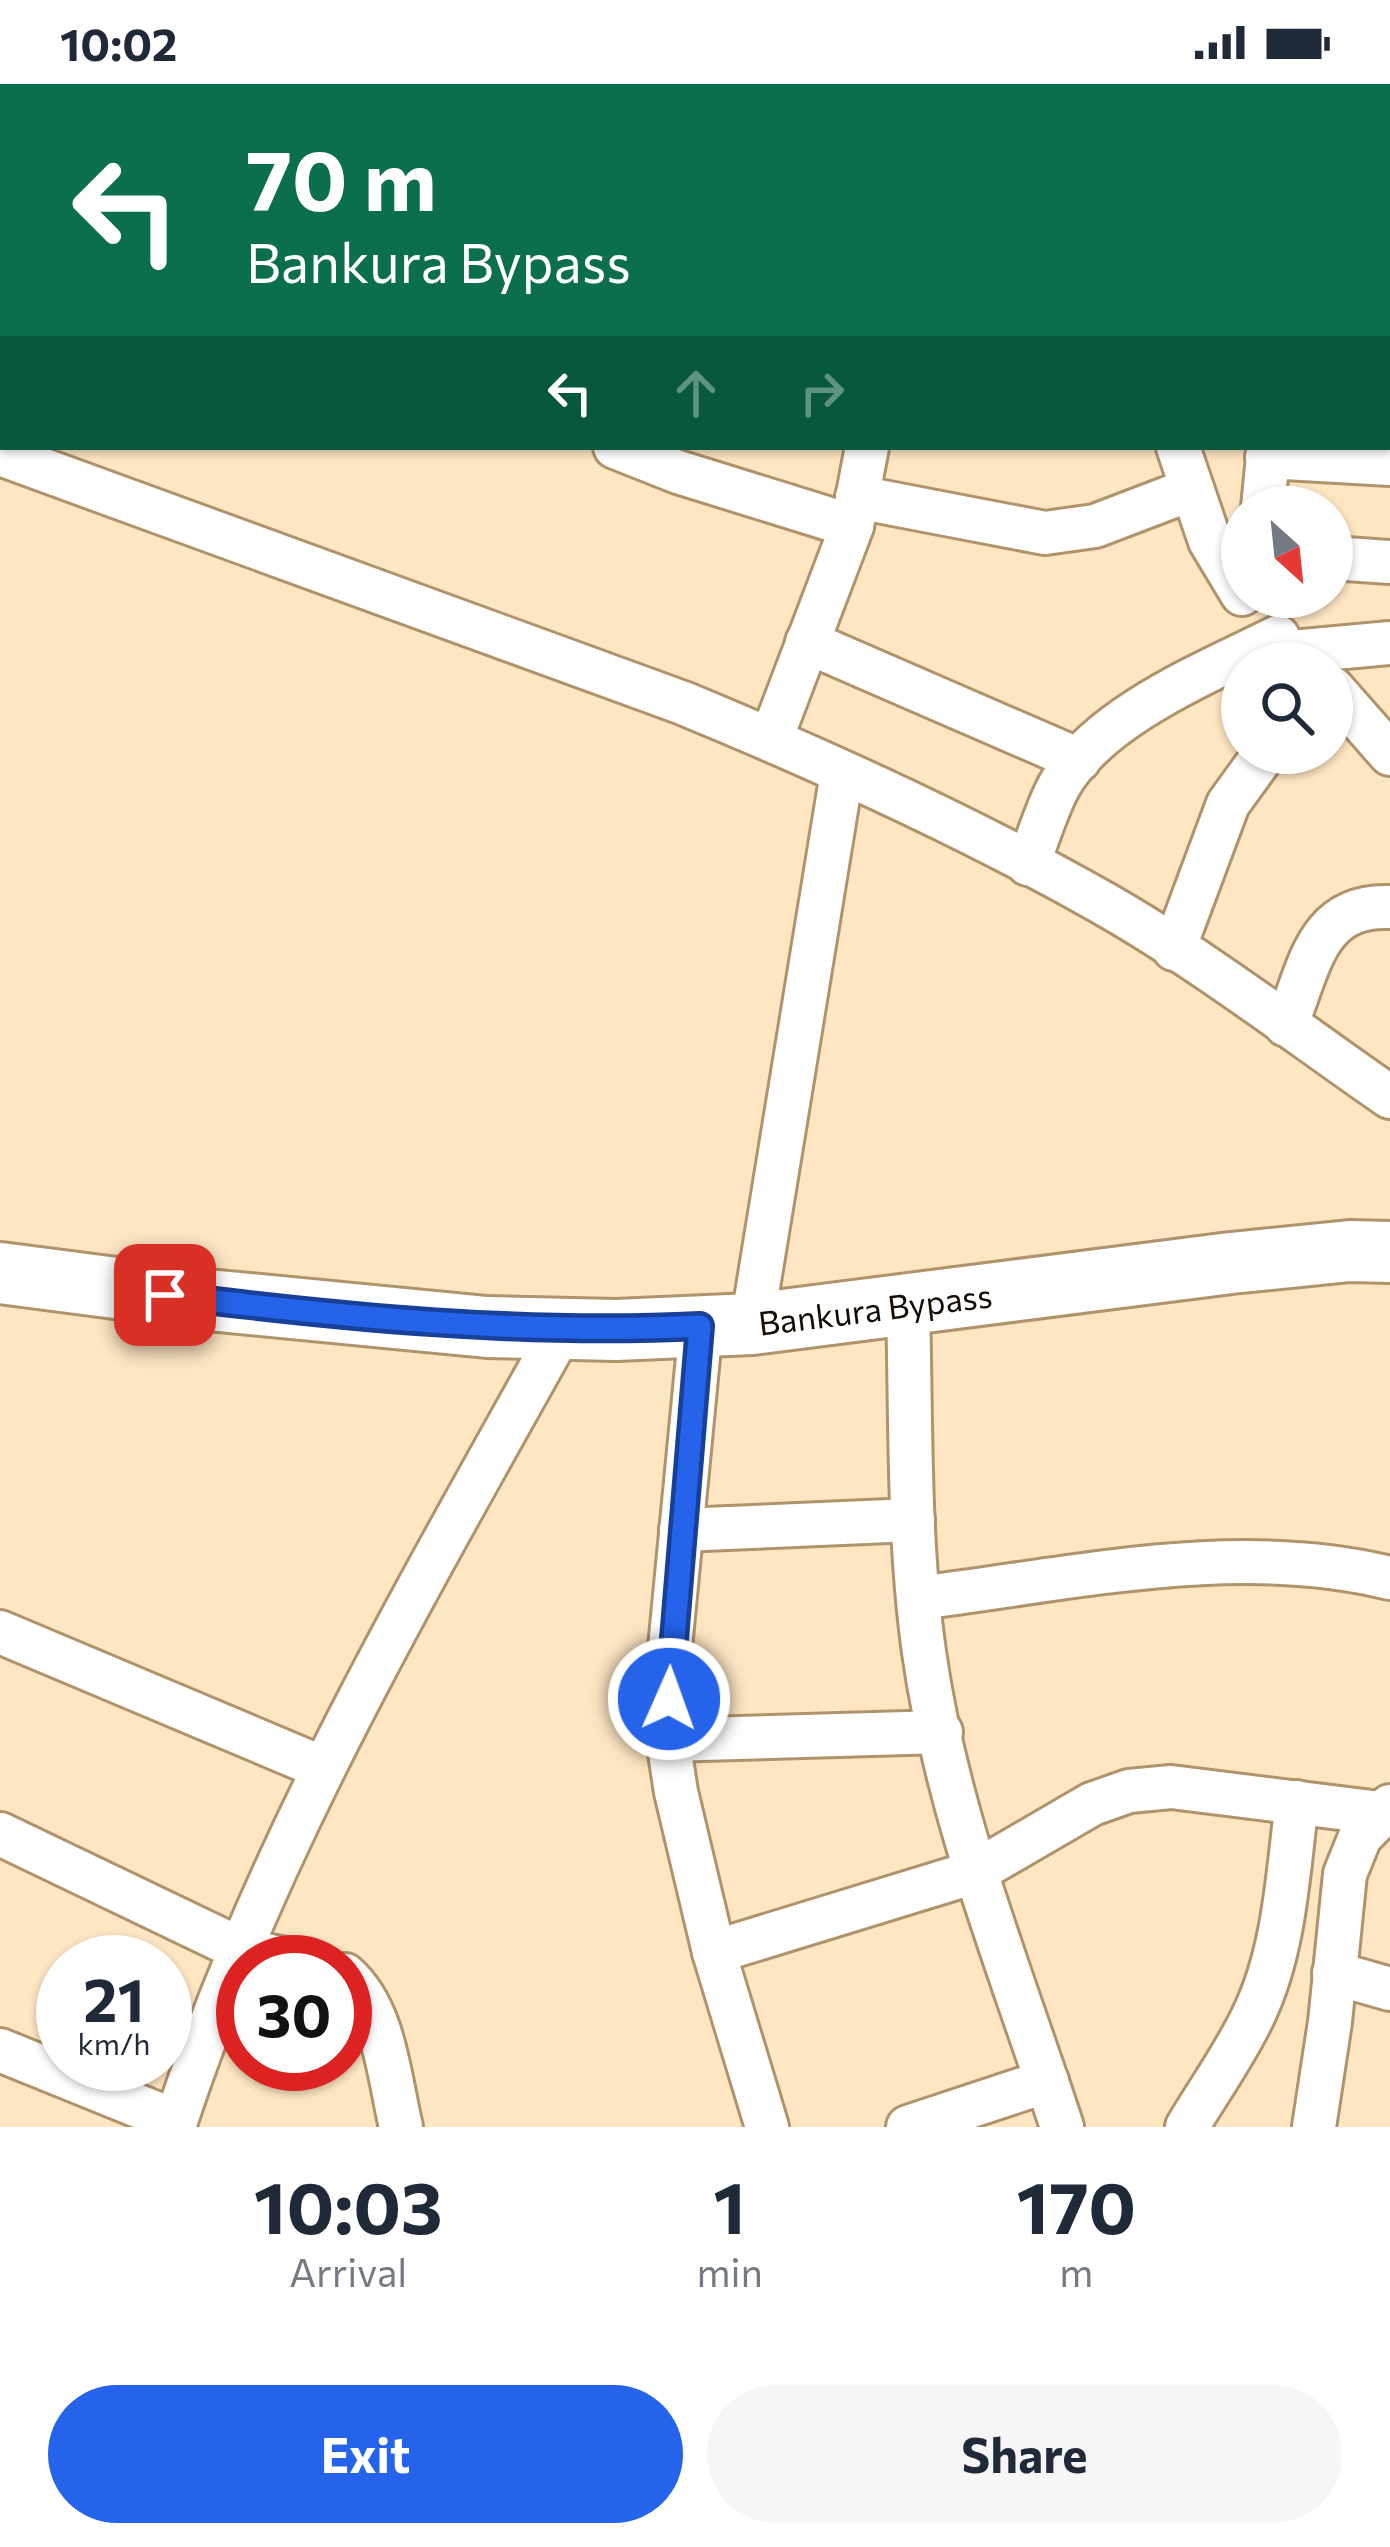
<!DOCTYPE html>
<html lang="en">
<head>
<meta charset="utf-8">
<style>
	:root { --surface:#fff; --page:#f6f6f7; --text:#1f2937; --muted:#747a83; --accent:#2563eb }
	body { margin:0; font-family:Commissioner,sans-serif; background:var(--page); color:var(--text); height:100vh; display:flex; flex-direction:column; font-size:45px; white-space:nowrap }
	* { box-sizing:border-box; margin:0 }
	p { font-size:39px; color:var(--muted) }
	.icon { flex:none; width:66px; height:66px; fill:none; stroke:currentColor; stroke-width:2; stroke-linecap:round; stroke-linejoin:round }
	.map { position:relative; height:2043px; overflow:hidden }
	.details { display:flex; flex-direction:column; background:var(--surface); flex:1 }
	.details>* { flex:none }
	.hud { position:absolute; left:0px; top:0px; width:1392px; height:366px; box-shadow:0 3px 9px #0004; background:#0b6e4f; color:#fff; overflow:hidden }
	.needle { width:78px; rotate:153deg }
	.buttons { position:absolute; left:1221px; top:402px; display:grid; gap:24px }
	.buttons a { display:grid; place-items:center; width:132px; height:132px; border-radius:50%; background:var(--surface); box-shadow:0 3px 9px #0004; font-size:60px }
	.speed { position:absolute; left:36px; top:1851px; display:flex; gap:24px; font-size:60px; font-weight:700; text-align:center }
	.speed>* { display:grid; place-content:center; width:156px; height:156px; border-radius:50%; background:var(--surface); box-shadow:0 3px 9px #0004; line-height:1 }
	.speed small { font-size:30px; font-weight:400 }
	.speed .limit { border:18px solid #d22; background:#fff; color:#111 }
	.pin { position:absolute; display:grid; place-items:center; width:102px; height:102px; color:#fff; margin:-51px; border-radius:24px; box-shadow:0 6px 18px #0006 }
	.me { position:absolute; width:132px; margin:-66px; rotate:2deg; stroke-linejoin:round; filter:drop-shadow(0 0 9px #0008) }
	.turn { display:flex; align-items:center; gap:42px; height:252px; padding:0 48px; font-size:54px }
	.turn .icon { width:156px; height:156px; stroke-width:2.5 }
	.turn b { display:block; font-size:84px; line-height:102px }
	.lanes { display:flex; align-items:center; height:114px; padding:0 48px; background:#0003; justify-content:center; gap:60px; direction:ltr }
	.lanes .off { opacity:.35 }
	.eta { display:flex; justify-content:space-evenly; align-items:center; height:204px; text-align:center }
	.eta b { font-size:72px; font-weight:700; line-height:84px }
	.cta { display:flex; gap:24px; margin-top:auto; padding:24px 48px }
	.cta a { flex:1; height:138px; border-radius:72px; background:var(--accent); color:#fff; font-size:48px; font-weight:700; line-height:138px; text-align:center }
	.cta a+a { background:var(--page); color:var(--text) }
	.status { display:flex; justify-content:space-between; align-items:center; height:84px; padding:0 60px; background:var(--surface); direction:ltr }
	.status svg { height:33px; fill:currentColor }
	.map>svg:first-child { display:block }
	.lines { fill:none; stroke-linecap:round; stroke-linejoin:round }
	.minor-casing { stroke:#b0936a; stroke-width:48 }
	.highway-casing { stroke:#b0936a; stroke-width:66 }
	.minor { stroke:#fff; stroke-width:42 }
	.highway { stroke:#fff; stroke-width:60 }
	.route-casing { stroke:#184099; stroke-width:30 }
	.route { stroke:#2563eb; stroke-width:21 }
	.labels { text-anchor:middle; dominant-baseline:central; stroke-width:9; stroke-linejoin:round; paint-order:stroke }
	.street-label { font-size:33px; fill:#150b00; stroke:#fff }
</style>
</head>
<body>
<div class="status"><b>10:02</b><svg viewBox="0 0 49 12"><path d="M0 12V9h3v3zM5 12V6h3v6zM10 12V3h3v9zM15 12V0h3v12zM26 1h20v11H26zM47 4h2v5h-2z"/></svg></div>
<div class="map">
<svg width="1390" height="2043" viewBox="0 0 1390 2043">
	<rect width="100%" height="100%" fill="#fee6c3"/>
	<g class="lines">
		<defs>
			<g id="minor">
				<polyline points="547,0 547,3"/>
				<polyline points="725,3 725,0"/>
				<polyline points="950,3 951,0"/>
				<polyline points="1117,3 1118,0"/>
				<polyline points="1314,3 1314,0"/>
				<polyline points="1389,171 1390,171"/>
				<polyline points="1389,271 1390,271"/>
				<polyline points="615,363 678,388 852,442"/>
				<polyline points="1178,363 1210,457 1242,510"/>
				<path d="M0,370L683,619C826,678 969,743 1103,819C1203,876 1296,948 1390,1013"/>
				<polyline points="1267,373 1390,380"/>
				<polyline points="857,413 1045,449 1095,442 1192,405"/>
				<polyline points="1263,423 1269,363"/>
				<polyline points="1332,474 1390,478"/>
				<polyline points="807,558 1079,676"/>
				<polyline points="1292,568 1390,559"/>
				<polyline points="1332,604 1390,670"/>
				<polyline points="771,655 852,442 867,363"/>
				<path d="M1028,780C1038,755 1046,726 1059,702C1098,632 1208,588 1278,553"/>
				<polyline points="1174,865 1228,720 1265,669"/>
				<path d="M1286,941C1310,884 1315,820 1390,823"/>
				<path d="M908,1220C911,1336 908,1453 924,1568C947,1732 1011,1887 1062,2043"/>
				<polyline points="752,1240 842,689"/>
				<polyline points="701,1242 669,1574 668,1656 676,1708 714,1868 767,2043"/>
				<polyline points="681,1446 913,1436"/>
				<path d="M919,1514C1072,1495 1237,1456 1390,1494"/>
				<polyline points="0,1548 323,1684"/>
				<polyline points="668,1656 941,1648"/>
				<polyline points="0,1750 242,1866 299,1878"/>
				<polyline points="714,1868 975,1788 1092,1720 1129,1707 1171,1703 1380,1729"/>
				<polyline points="1334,1889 1390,1905"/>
				<path d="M345,1891C385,1926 389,1993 401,2043"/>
				<polyline points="0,1966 175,2037"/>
				<path d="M174,2043C266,1761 419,1503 562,1245"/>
				<polyline points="908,2043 1047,1997"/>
				<path d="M1187,2043C1209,2006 1236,1969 1254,1930C1285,1865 1288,1788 1297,1718"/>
				<polyline points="1314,2043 1330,1938 1345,1790 1360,1753 1390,1722"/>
			</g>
			<polyline id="highway" points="0,1189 208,1216 487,1243 616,1246 752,1240 1231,1179 1350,1167 1390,1168"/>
		</defs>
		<!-- minor casing -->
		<use href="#minor" class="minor-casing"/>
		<!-- highway casing -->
		<use href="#highway" class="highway-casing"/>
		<!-- minor -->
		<use href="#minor" class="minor"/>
		<!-- highway -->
		<use href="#highway" class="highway"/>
	</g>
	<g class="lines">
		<defs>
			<path id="route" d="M165,1211C342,1233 522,1251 700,1242L669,1615"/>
		</defs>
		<!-- route casing -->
		<use href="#route" class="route-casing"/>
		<!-- route -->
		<use href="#route" class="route"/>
	</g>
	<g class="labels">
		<!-- street labels -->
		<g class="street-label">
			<text transform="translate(875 1224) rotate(-7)">Bankura Bypass</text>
		</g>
	</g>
</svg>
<div class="buttons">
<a><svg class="needle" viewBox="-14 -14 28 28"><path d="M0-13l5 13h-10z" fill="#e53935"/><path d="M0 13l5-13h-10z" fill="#747a83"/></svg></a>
<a><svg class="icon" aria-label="search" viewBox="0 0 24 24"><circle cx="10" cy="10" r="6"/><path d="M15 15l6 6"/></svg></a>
</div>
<div class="speed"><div>21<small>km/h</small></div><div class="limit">30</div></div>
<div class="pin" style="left:165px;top:1211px;background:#d93025"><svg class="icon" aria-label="arrive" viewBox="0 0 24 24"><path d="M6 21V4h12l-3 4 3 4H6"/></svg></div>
<svg class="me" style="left:669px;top:1615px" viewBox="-20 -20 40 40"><circle r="17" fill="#2563eb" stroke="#fff" stroke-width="3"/><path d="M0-11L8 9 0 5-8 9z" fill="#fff"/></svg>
<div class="hud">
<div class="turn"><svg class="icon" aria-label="left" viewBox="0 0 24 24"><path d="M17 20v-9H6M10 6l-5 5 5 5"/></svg><div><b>70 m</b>Bankura Bypass</div></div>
<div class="lanes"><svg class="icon" aria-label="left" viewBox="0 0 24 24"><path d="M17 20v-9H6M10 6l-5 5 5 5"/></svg><svg class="icon off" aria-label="ahead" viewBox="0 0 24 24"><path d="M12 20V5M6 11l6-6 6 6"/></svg><svg class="icon off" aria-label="right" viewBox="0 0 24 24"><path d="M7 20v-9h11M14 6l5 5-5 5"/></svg></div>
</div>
</div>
<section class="details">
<div class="eta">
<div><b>10:03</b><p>Arrival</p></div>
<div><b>1</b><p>min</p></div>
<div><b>170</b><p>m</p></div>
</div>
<div class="cta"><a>Exit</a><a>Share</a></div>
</section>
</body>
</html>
